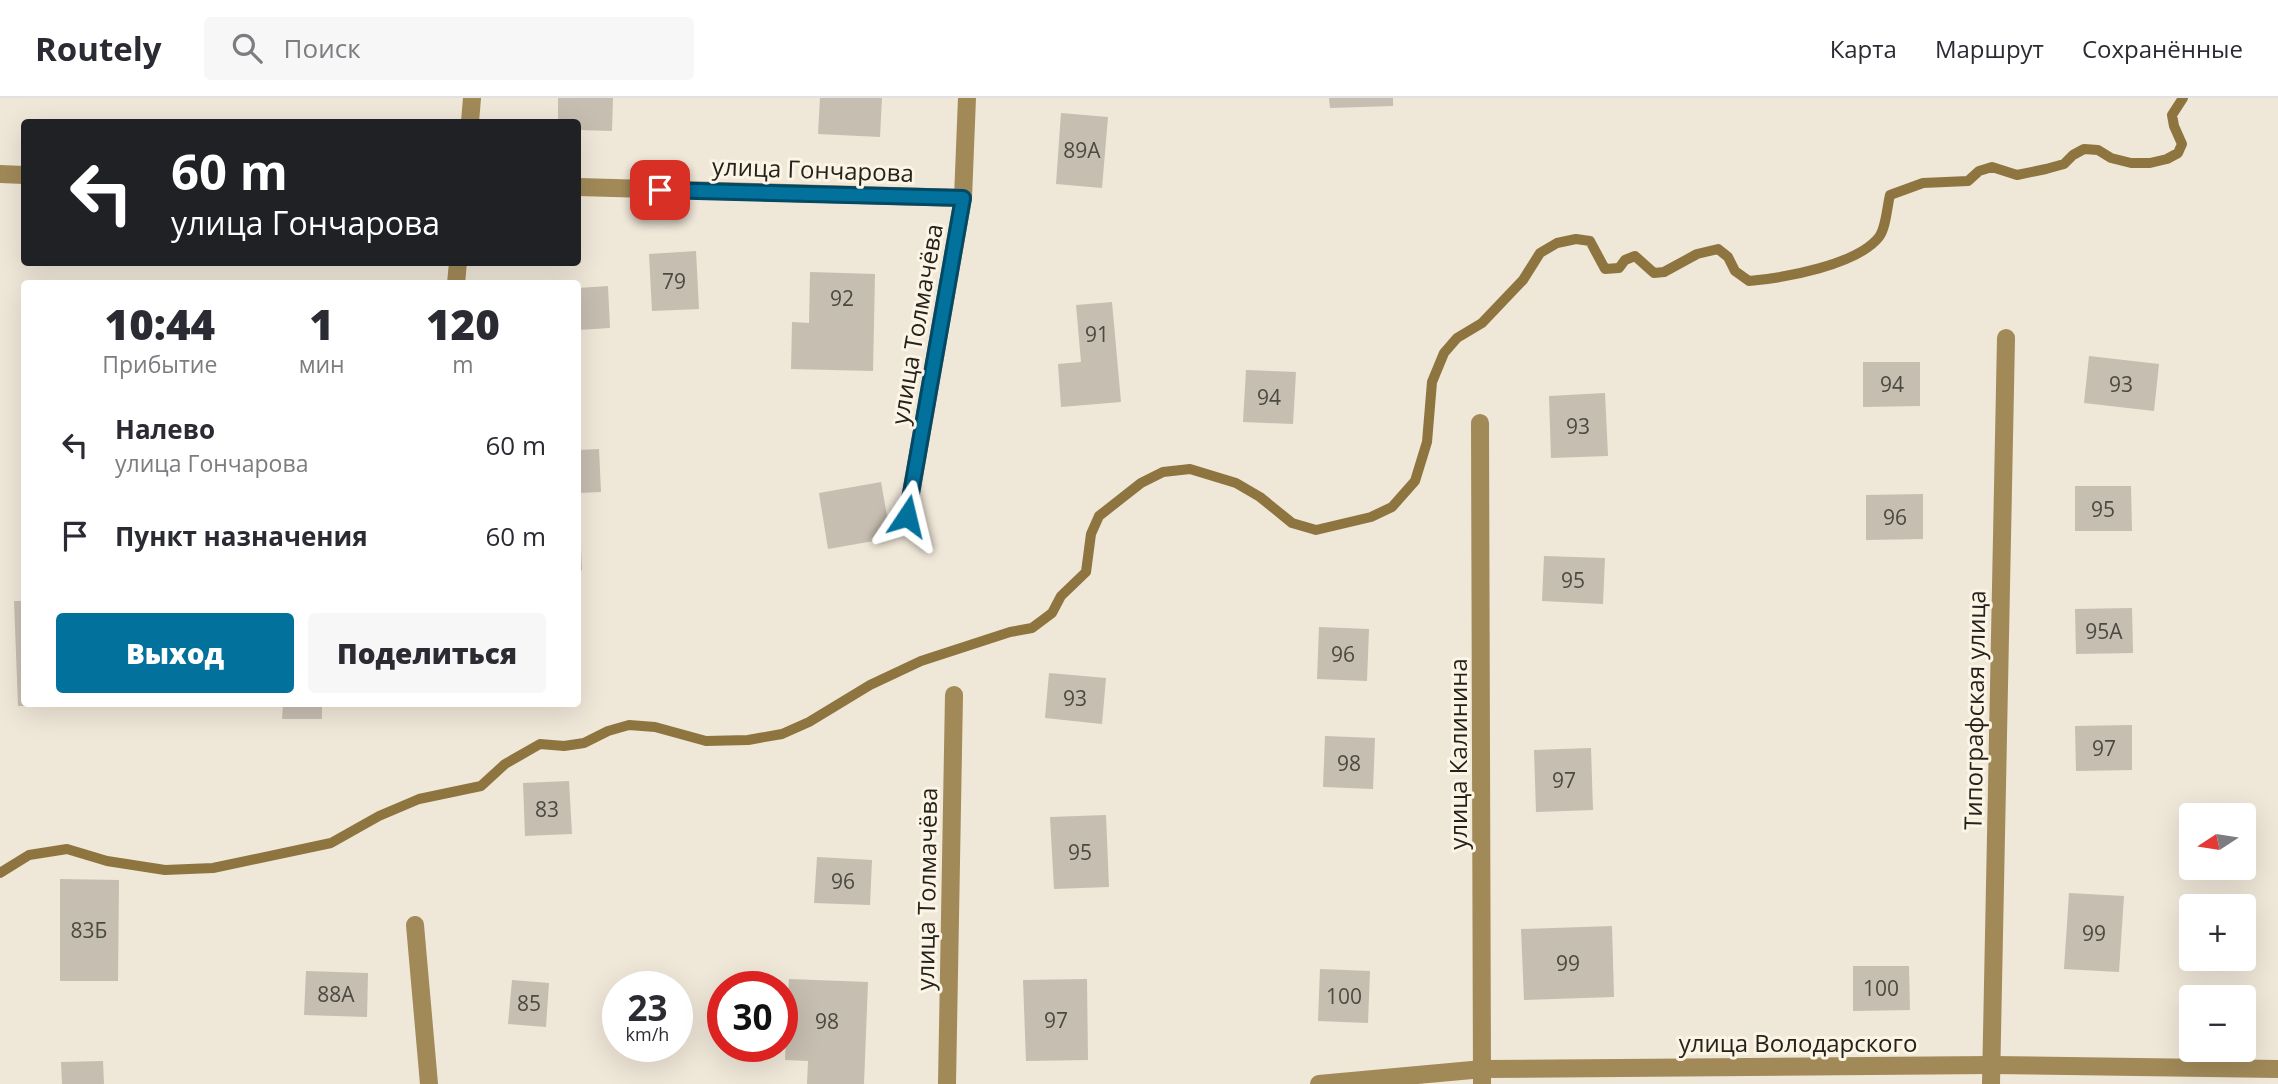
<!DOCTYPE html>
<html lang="ru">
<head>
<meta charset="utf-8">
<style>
	:root { --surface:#fff; --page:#f7f7f7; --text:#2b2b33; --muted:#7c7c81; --line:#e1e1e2; --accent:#02719c }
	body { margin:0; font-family:"Open Sans",sans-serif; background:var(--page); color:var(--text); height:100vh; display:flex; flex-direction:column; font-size:26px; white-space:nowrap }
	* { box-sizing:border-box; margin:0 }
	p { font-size:23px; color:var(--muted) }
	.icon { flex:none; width:38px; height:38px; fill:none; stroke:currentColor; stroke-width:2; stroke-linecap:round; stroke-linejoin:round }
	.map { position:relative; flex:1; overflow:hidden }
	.details { position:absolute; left:21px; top:182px; width:560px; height:427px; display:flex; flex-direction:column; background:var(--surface); border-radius:7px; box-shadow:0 7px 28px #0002 }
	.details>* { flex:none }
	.guide { position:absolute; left:21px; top:21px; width:560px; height:147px; border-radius:7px; box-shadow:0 7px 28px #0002; background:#202124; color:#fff; overflow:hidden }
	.needle { width:46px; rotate:258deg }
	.buttons { position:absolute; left:2179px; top:705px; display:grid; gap:14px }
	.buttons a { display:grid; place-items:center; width:77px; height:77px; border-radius:7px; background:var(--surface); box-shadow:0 7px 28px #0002; font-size:35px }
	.speed { position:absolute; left:602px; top:873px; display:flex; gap:14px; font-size:35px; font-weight:700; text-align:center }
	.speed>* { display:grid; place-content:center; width:91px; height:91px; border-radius:50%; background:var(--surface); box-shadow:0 7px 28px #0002; line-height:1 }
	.speed small { font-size:18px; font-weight:400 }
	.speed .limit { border:10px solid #d22; background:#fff; color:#111 }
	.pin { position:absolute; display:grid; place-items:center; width:60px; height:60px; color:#fff; margin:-30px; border-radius:14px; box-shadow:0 4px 10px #0006 }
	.me { position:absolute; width:77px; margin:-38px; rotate:10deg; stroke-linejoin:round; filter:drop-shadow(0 0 5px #0008) }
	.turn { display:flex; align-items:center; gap:24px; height:147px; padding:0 35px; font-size:32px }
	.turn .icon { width:91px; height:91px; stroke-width:2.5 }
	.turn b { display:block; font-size:49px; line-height:60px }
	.eta { display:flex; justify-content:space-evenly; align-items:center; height:119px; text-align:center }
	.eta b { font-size:42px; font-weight:800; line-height:49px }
	.action { display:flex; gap:14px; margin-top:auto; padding:14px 35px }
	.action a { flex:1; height:80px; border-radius:7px; background:var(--accent); color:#fff; font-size:28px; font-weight:800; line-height:80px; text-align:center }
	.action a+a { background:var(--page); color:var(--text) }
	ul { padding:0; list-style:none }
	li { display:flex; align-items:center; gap:21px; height:91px; padding:0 35px }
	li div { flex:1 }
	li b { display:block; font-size:26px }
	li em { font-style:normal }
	header { display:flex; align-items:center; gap:42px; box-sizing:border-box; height:98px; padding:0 35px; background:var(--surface); border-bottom:2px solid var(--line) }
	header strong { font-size:33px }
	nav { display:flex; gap:38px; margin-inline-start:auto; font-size:24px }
	.search { width:490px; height:63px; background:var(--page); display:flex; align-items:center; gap:18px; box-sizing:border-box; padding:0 24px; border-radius:7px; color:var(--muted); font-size:26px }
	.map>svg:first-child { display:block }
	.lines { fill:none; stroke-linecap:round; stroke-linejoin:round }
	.stream { stroke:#8e753f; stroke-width:10 }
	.building { fill:#c6beb0 }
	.street { stroke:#a18958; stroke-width:18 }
	.route-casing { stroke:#014965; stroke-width:18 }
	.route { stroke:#02719c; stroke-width:12 }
	.labels { text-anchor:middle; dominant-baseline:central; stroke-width:6; stroke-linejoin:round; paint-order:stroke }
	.number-label { font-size:21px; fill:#4c4941 }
	.street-label { font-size:24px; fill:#24221c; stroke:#fcf4e5 }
</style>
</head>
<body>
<header>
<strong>Routely</strong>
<div class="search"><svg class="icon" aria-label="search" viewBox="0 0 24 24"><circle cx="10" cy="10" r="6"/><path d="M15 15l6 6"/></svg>Поиск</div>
<nav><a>Карта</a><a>Маршрут</a><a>Сохранённые</a></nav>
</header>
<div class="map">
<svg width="2278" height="986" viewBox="0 0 2278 986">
	<rect width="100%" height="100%" fill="#efe7d8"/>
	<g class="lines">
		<!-- stream -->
		<path class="stream" d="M0,775L29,757L67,751L107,763L165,772L213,770L331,745L379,718L419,701L481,688L505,666L540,646L564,648L584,645L608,633L629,627L655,629L706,643L748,642L782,636L809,624L870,587L921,563L1010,534L1032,530L1052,515L1061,498L1086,474L1091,436L1099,418L1141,385L1163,374L1190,371L1236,385L1260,399L1292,425L1316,432L1371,419L1392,409L1415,383L1427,344L1432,284L1444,255L1457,240L1482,225L1523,182L1540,155L1557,145L1576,141L1590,143L1605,171L1619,170L1625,162L1635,158L1654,175L1664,174L1697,156L1718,151L1728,159L1735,173L1749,183C1784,180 1857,167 1879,139C1886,130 1887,109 1890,97L1923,85L1968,83L1979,73L1992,69L2017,77L2046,71L2064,66L2073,57L2084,51L2098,52L2111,60L2131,65H2150L2167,61L2178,55L2182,46L2174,28L2172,17L2183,0"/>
	</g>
	<!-- building -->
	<g class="building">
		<polygon points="558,0 613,0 612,33 578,32 578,24 558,24"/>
		<polygon points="820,0 882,0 880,39 818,36"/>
		<polygon points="1329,0 1393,0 1393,8 1330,10"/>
		<polygon points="1061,15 1108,19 1102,90 1056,86"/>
		<polygon points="696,153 699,211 652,213 649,156"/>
		<polygon points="810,174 875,176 873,273 791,271 792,224 809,225"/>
		<polygon points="608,188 610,230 578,232 578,190"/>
		<polygon points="1112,204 1121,304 1061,309 1058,266 1081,264 1076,207"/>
		<polygon points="2089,258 2159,266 2154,313 2084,305"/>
		<polygon points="1863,264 1920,264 1920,308 1863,309"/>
		<polygon points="1246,272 1296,274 1293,326 1243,324"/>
		<polygon points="1605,295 1608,358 1551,360 1549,298"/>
		<polygon points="599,351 601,394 578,395 578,352"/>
		<polygon points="881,384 891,440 828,451 819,395"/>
		<polygon points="2075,388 2131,388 2132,433 2075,433"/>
		<polygon points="1923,396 1923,441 1866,442 1866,397"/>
		<polygon points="578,427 580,427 582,472 578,472"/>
		<polygon points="1544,458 1605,460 1603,506 1542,503"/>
		<polygon points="14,503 24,503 24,606 31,606 31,608 18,608"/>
		<polygon points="2132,510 2133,555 2076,556 2075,511"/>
		<polygon points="1319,529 1369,531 1367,583 1317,581"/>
		<polygon points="1049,575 1106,580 1102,626 1045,620"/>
		<polygon points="283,606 322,606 322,621 282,621"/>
		<polygon points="2132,627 2132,672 2076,673 2075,628"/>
		<polygon points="1325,638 1375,640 1373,691 1323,689"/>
		<polygon points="1591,650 1593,712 1536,714 1534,652"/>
		<polygon points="569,683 572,736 525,738 523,685"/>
		<polygon points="1106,717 1109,789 1054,791 1050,719"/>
		<polygon points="817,759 872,762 870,807 814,805"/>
		<polygon points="60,781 119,782 118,883 60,883"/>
		<polygon points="2069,795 2124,798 2119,874 2064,871"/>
		<polygon points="1612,828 1614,899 1524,902 1521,831"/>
		<polygon points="1853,868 1909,868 1910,912 1853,913"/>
		<polygon points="1320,871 1370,873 1368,925 1318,923"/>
		<polygon points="306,873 368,875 367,919 304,917"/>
		<polygon points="789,881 868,884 864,986 807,986 808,963 785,962"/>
		<polygon points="1087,881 1088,962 1026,963 1023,882"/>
		<polygon points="512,882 549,885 546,929 508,926"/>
		<polygon points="103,963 104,986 62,986 61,964"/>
	</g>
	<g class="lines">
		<!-- street -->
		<g class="street">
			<polyline points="470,24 472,0"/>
			<polyline points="0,76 24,77"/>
			<polyline points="578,89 963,100"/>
			<polyline points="456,186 458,164"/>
			<polyline points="1480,325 1482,986"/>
			<polyline points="907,418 963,100 967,0"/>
			<polyline points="415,827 429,986"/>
			<polyline points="947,986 954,597"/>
			<polyline points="1319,986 1483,971 1991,967 2278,971"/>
			<polyline points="1991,986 2006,240"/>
		</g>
	</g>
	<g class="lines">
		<defs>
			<polyline id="route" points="660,92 963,100 907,418"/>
		</defs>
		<!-- route casing -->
		<use href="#route" class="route-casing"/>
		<!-- route -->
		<use href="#route" class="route"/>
	</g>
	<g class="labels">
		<!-- number labels -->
		<g class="number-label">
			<text x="1082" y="52">89А</text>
			<text x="674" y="183">79</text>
			<text x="842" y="200">92</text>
			<text x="1097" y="236">91</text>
			<text x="1892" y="286">94</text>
			<text x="2121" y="286">93</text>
			<text x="1269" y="299">94</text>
			<text x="1578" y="328">93</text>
			<text x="2103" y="411">95</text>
			<text x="1895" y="419">96</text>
			<text x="1573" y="482">95</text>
			<text x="2104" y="533">95А</text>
			<text x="1343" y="556">96</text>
			<text x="1075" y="600">93</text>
			<text x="2104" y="650">97</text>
			<text x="1349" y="665">98</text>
			<text x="1564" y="682">97</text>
			<text x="547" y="711">83</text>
			<text x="1080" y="754">95</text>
			<text x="843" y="783">96</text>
			<text x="89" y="832">83Б</text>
			<text x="2094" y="835">99</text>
			<text x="1568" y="865">99</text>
			<text x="1881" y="890">100</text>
			<text x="336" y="896">88А</text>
			<text x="1344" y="898">100</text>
			<text x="529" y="905">85</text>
			<text x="1056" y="922">97</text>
			<text x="827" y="923">98</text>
		</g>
		<!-- street labels -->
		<g class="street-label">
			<text transform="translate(813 71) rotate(2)">улица Гончарова</text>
			<text transform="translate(916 226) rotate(-80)">улица Толмачёва</text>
			<text transform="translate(1974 612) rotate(-89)">Типографская улица</text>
			<text transform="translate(1457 656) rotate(-90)">улица Калинина</text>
			<text transform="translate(926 791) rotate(-89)">улица Толмачёва</text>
			<text x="1798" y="944">улица Володарского</text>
		</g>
	</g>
</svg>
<div class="buttons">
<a><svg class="needle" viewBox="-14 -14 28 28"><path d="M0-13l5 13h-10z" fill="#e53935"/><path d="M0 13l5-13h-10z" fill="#7c7c81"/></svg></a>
<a>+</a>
<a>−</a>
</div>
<div class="speed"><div>23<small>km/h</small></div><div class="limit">30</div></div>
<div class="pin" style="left:660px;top:92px;background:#d93025"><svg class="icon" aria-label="arrive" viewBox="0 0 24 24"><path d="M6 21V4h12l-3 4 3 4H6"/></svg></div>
<svg class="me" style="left:907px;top:418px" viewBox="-20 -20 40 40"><path d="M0-17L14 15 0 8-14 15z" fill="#02719c" stroke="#fff" stroke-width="4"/></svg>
<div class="guide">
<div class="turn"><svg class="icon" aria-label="left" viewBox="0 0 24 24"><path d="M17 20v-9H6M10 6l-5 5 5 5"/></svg><div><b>60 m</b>улица Гончарова</div></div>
</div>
<section class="details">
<div class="eta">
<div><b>10:44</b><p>Прибытие</p></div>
<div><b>1</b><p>мин</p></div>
<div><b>120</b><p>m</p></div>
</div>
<ul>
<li><svg class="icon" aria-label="left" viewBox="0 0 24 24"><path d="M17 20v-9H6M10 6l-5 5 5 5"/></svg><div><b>Налево</b><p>улица Гончарова</p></div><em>60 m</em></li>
<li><svg class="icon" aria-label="arrive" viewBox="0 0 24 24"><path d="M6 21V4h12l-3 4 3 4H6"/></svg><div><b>Пункт назначения</b></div><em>60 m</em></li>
</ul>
<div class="action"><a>Выход</a><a>Поделиться</a></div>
</section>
</div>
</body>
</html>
